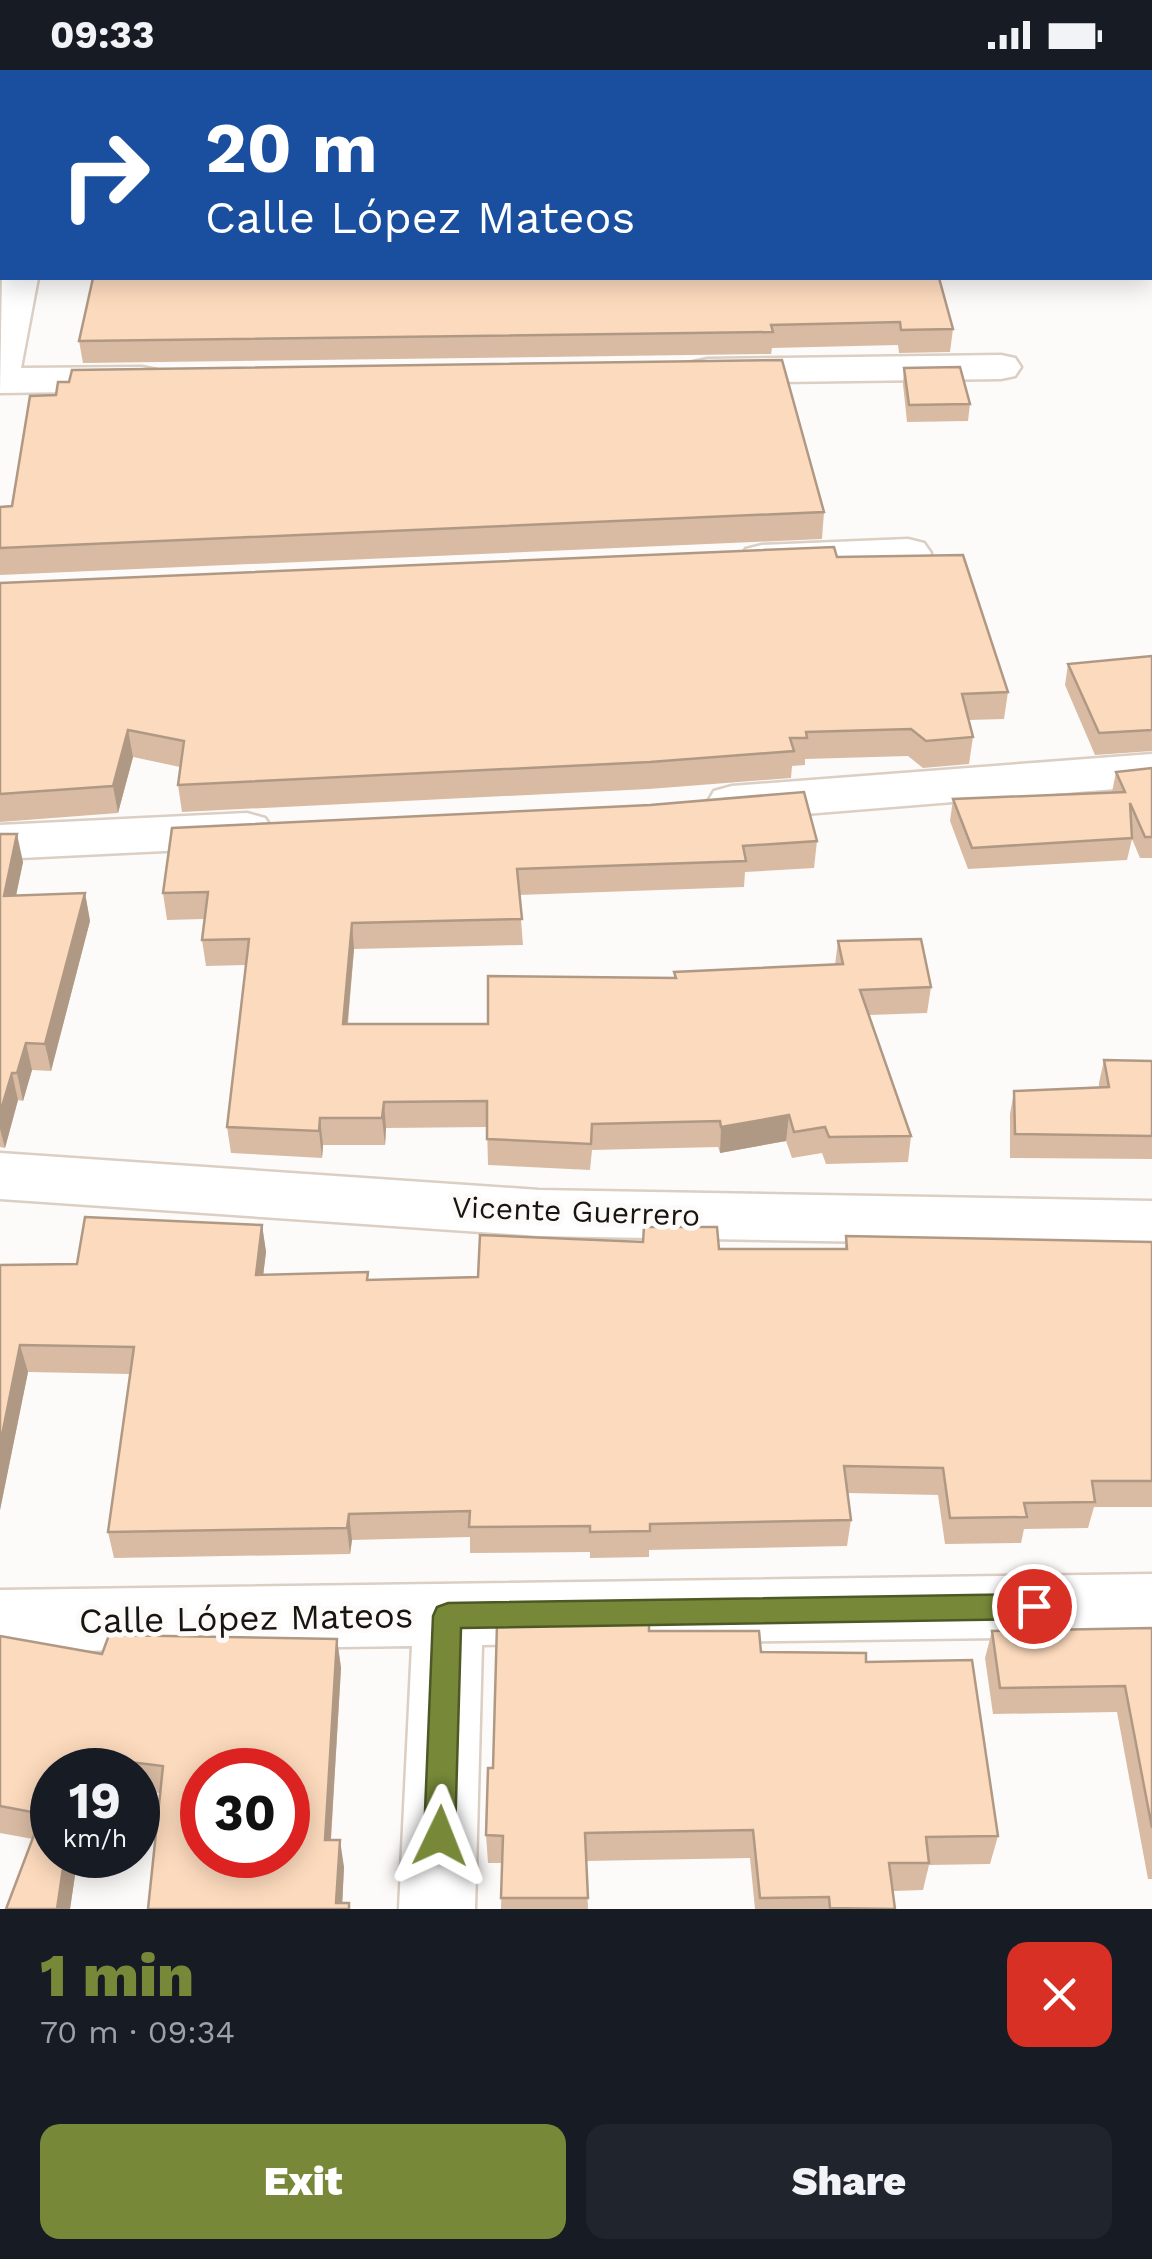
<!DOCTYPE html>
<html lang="en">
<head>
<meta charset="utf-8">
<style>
	:root { --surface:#171b24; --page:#20242c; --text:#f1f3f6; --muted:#9ea1a6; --accent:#778939 }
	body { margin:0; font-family:"Work Sans",sans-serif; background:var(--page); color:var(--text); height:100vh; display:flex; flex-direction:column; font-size:38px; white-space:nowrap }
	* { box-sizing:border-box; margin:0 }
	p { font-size:32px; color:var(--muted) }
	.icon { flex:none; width:55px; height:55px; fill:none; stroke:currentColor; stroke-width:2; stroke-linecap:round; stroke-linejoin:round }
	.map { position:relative; height:1839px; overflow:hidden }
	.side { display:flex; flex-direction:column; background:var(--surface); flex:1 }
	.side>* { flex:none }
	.hud { position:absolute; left:0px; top:0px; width:1152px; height:210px; box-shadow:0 5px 25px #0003; background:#1a4fa0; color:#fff; overflow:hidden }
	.speed { position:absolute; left:30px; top:1678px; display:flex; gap:20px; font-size:50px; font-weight:700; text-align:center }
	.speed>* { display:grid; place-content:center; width:130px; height:130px; border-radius:50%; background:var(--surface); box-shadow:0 5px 25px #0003; line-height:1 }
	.speed small { font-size:25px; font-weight:400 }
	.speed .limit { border:15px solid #d22; background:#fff; color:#111 }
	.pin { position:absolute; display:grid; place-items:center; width:85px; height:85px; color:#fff; margin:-42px; border:5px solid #fff; border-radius:50%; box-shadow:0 2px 10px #0007 }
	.me { position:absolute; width:110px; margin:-55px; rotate:2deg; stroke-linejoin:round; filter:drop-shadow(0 0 8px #0008) }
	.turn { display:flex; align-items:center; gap:35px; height:210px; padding:0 40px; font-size:45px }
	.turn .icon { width:130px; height:130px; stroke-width:2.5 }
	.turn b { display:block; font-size:70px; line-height:85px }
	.round { display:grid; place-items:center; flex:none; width:105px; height:105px; border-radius:20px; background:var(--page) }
	.overview { display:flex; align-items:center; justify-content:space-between; height:170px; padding:0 40px }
	h1 { font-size:60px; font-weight:800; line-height:75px; color:var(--accent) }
	.action { display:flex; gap:20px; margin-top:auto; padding:20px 40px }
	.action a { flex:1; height:115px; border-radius:20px; background:var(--accent); color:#fff; font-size:40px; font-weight:800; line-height:115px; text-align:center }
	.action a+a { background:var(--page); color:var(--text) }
	.status { display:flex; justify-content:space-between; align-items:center; height:70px; padding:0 50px; background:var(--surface); direction:ltr }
	.status svg { height:28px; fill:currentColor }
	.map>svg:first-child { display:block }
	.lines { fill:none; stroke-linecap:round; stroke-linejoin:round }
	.stream { fill:#68c5d3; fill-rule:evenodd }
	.minor-casing { stroke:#dbcec3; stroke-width:5 }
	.minor { fill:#fff; fill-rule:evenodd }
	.wall { fill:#d9bba3 }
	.shaded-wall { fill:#b09984 }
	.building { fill:#fcdabd; stroke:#b09984; stroke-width:2.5; fill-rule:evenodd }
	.route { fill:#778939; stroke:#4d5925; stroke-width:2.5 }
	.labels { text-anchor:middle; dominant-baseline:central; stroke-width:10; stroke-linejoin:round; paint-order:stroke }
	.street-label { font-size:30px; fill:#181410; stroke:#fdfbf9 }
	.near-street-label { font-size:35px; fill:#181410; stroke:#fdfbf9 }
</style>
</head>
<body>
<div class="status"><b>09:33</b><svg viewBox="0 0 49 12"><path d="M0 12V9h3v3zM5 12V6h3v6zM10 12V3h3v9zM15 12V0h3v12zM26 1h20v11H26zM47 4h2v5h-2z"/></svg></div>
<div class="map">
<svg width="1152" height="1839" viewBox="0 0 1152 1839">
	<rect width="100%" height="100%" fill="#fdfbf9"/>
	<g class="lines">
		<!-- stream -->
		<g class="stream">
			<polygon points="648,0 672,0 673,2 649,2"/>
			<rect x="1150" y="192" width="2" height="9"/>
		</g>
		<defs>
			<g id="minor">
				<polygon points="253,0 315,0 316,2 255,2"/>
				<polygon points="0,86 2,87 2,109 0,108"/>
				<polygon points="2,204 2,208 38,208 21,298 142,297 157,300 163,309 157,318 142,321 0,323"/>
				<polygon points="1001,285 1015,288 1021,297 1015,306 1001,309 708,313 693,310 687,301 693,292 708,289"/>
				<polygon points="908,469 924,473 931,483 924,493 762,503 746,499 739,489 746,479 762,475"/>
				<polygon points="1152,684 1152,716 732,750 714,745 707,733 714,721 732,716"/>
				<polygon points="247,743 265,748 273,760 265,772 247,777 0,789 0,755"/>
				<polygon points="0,1083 539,1120 1152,1131 1152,1177 539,1166 0,1129"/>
				<polygon points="1152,1504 1152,1566 482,1575 475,1839 399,1839 412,1576 0,1582 0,1520"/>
			</g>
		</defs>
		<!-- minor casing -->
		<use href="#minor" class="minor-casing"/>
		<!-- minor -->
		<use href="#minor" class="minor"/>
	</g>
	<!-- wall -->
	<g class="wall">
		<polygon points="939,208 953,259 950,282 899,283 898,275 772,278 771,284 83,293 79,271"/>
		<polygon points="904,298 970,334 968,351 907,352 903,314"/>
		<polygon points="0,437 824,442 822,469 0,505"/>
		<polygon points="837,487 1008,622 1004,649 969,650 973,667 969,694 923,698 908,686 805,689 805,695 792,696 791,708 649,719 182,742 178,715 180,697 133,687 118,743 0,752 0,513"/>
		<polygon points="1152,586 1152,681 1095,685 1065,615 1068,594"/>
		<polygon points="1152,698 1152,788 1140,788 1132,769 1127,790 968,799 950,751 953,729 1112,722 1116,702"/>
		<polygon points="172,758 817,771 814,798 745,802 744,817 519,825 523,875 354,879 348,954 488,954 674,908 674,902 835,895 838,871 931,917 927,943 869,945 911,1066 908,1092 826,1094 822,1083 792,1088 786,1071 720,1083 718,1077 592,1080 590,1100 488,1095 487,1057 386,1058 385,1075 323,1075 322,1088 231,1083 227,1057 246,895 206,896 202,870 204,849 167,850 163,823"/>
		<polygon points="0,764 23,792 16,826 85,823 90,851 51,1001 32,1000 23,1031 18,1030 5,1078 0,1077"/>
		<polygon points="1104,990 1152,991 1152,1089 1010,1088 1010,1044 1014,1021 1099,1018 1099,1013"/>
		<polygon points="262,1155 266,1182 263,1205 368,1210 478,1207 719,1179 845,1179 846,1166 1152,1172 1152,1437 1094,1437 1088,1458 1024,1459 1021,1473 945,1474 938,1425 848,1423 851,1450 847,1476 649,1480 649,1487 590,1488 590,1482 470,1483 470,1467 352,1470 350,1484 114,1488 108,1462 130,1304 28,1302 0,1440 0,1195 77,1194"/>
		<polygon points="1152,1558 1152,1809 1148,1809 1117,1642 993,1644 985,1588 992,1561"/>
		<polygon points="649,1561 761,1582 866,1592 998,1766 990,1794 929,1795 923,1820 893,1821 895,1839 755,1839 750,1788 586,1791 588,1839 501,1839 502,1793 488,1793 486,1765 493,1698"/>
		<polygon points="0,1566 102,1584 337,1569 341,1598 331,1770 344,1797 342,1833 349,1833 350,1839 148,1839 160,1723 138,1721 138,1700 52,1700 78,1785 70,1839 6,1839 33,1769 0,1763"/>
	</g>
	<!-- shaded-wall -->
	<g class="shaded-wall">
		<polygon points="128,660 133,687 118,743 113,716"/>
		<polygon points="17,764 23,792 10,854 4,826"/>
		<polygon points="85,823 90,851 51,1001 45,974"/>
		<polygon points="352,853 354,879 345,980 343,954"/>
		<polygon points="26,973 32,1000 23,1031 17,1003"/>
		<polygon points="12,1003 18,1030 5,1078 0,1059 0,1043"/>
		<polygon points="384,1032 386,1058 385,1075 382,1048"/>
		<polygon points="789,1045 786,1071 720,1083 721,1057"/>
		<polygon points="320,1048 323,1075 322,1088 319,1061"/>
		<polygon points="262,1155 266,1182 260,1232 256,1205"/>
		<polygon points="20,1275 28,1302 0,1440 0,1375"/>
		<polygon points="349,1444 352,1470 350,1484 347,1458"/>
		<polygon points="337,1569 341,1598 329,1798 325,1770"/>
		<polygon points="80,1686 84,1700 78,1700"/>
		<polygon points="340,1770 344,1797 342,1839 336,1833"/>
		<polygon points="65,1785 78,1785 70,1839 57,1839"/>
	</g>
	<!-- building -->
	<g class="building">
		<polygon points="93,208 939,208 953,259 901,260 900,252 771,255 773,262 79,271"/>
		<polygon points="782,290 824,442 0,478 0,437 12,436 30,326 56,325 58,312 69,312 72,300"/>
		<polygon points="960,297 970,334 909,335 904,298"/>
		<polygon points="834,477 837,487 963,485 1008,622 962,624 973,667 926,671 911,659 806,662 807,668 790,668 794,681 650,692 178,715 184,671 128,660 113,716 0,724 0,513"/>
		<polygon points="1152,586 1152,660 1099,663 1068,594"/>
		<polygon points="1152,698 1152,767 1145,767 1130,733 1132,768 972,778 953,729 1125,722 1116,702"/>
		<polygon points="804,722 817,771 743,776 746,791 517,799 522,849 352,853 343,954 488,954 488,906 676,908 674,902 843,894 838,871 921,869 931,917 860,920 911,1066 829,1067 825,1057 794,1062 789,1045 721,1057 720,1051 592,1054 591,1074 487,1069 487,1031 384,1032 382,1048 320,1048 319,1061 227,1057 249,869 202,870 208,822 163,823 172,758 650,735"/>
		<polygon points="0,764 17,764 4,826 85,823 45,974 26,973 17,1003 12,1003 0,1043"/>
		<polygon points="1104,990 1152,991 1152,1066 1015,1064 1014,1021 1109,1017"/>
		<polygon points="85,1147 262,1155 256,1205 368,1202 367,1210 478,1207 480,1165 643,1172 644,1157 717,1157 719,1179 847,1179 846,1166 1152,1172 1152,1411 1092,1411 1095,1432 1024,1433 1027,1447 950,1448 943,1398 844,1396 851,1450 650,1454 650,1461 590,1462 590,1456 469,1457 470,1441 349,1444 347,1458 108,1462 134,1277 20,1275 0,1375 0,1195 77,1194"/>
		<polygon points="497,1554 649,1554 649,1561 759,1561 761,1582 866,1583 866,1592 972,1590 998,1766 926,1767 929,1793 889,1793 895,1839 830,1838 829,1827 760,1828 753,1760 585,1763 588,1828 501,1828 503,1766 486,1765 488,1698 493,1698"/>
		<polygon points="1152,1558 1152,1758 1125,1616 1000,1618 992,1561"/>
		<path d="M109,1565L337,1569L325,1770H340L336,1833H349V1839H148L163,1696L80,1686L78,1700H52V1785H65L57,1839H6L42,1744L0,1736V1566L102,1584ZM202,1700H288V1785H202Z"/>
	</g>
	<!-- route -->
	<polygon class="route" points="1034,1524 1045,1528 1049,1536 1045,1545 1034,1549 461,1558 455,1766 451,1776 440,1780 429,1776 424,1766 433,1546 437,1537 448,1533"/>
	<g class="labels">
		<!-- street labels -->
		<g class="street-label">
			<text transform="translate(576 1141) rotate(2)">Vicente Guerrero</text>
		</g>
		<!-- near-street labels -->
		<g class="near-street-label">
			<text transform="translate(246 1548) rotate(-1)">Calle López Mateos</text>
		</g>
	</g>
</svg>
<div class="speed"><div>19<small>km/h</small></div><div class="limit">30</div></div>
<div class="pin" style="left:1034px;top:1536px;background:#d93025"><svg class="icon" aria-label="arrive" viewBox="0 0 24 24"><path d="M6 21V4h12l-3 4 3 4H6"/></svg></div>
<svg class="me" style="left:440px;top:1766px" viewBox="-20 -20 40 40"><path d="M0-17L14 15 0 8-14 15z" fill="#778939" stroke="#fff" stroke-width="4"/></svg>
<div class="hud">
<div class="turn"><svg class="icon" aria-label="right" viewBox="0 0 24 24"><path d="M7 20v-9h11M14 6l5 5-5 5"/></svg><div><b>20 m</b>Calle López Mateos</div></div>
</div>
</div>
<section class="side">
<div class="overview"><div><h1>1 min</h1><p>70 m · 09:34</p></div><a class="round" style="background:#d93025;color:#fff"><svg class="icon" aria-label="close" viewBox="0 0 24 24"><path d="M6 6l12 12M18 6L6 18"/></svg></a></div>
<div class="action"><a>Exit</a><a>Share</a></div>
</section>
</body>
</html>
